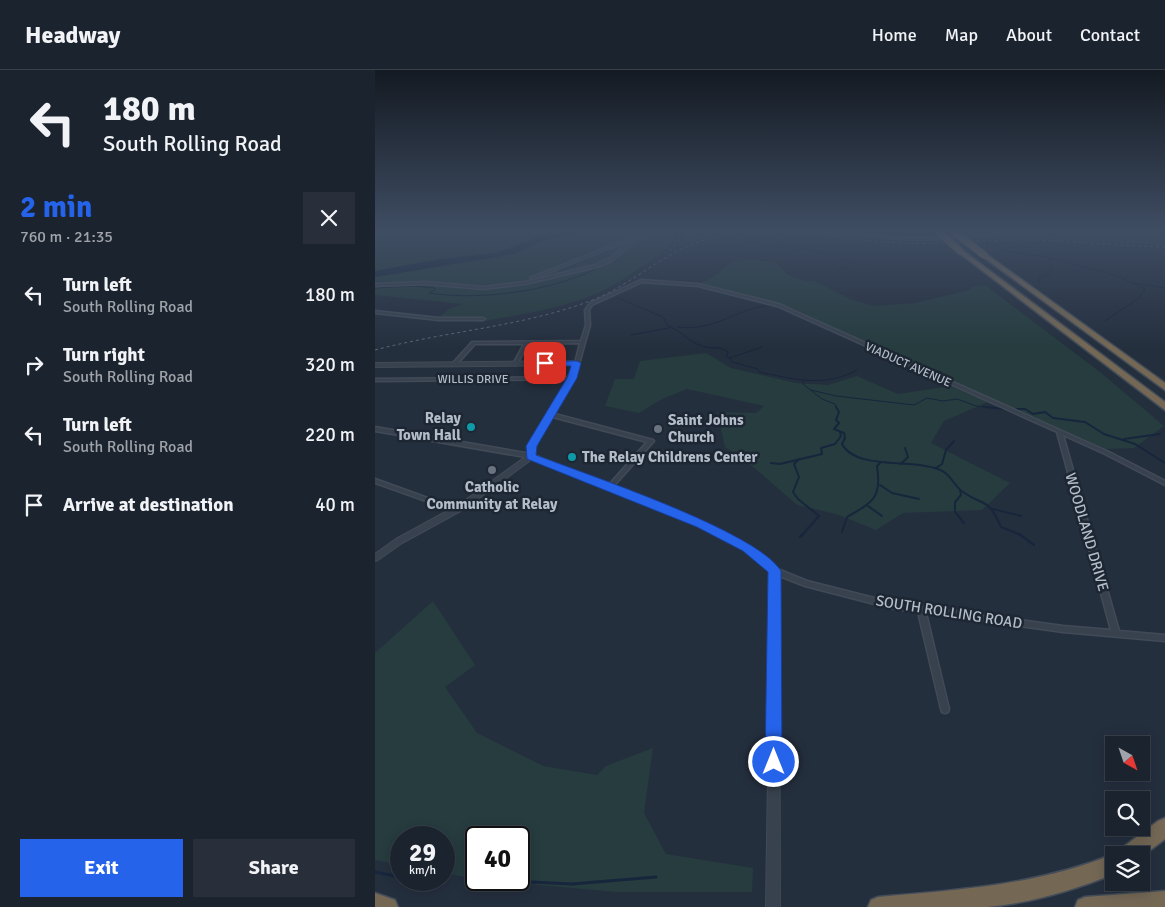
<!DOCTYPE html>
<html lang="en">
<head>
<meta charset="utf-8">
<style>
	:root { --surface:#1b232e; --page:#282f3a; --text:#f1f3f6; --muted:#a0a4aa; --line:#39404a; --accent:#2563eb }
	body { margin:0; font-family:Signika,sans-serif; background:var(--page); color:var(--text); height:100vh; display:flex; flex-direction:column; font-size:19px; white-space:nowrap }
	* { box-sizing:border-box; margin:0 }
	p { font-size:16px; color:var(--muted) }
	.icon { flex:none; width:28px; height:28px; fill:none; stroke:currentColor; stroke-width:2; stroke-linecap:round; stroke-linejoin:round }
	.map { position:relative; flex:1; overflow:hidden }
	.sheet { display:flex; flex-direction:column; background:var(--surface); width:375px }
	.sheet>* { flex:none }
	.top-card { background:#1b232e; color:var(--text); overflow:hidden }
	.needle { width:32px; rotate:140deg }
	.fabs { position:absolute; left:730px; top:666px; display:grid; gap:10px }
	.fabs a { display:grid; place-items:center; width:45px; height:45px; border-radius:0px; background:var(--surface); box-shadow:0 2px 12px #0003,0 0 0 1px var(--line); font-size:25px }
	.speed { position:absolute; left:15px; top:756px; display:flex; gap:10px; font-size:25px; font-weight:700; text-align:center }
	.speed>* { display:grid; place-content:center; width:65px; height:65px; border-radius:50%; background:var(--surface); box-shadow:0 2px 12px #0003,0 0 0 1px var(--line); line-height:1 }
	.speed small { font-size:12px; font-weight:400 }
	.speed .limit { border:2px solid #111; border-radius:8px; background:#fff; color:#111 }
	.pin { position:absolute; display:grid; place-items:center; width:42px; height:42px; color:#fff; margin:-21px; border-radius:10px; box-shadow:0 2px 8px #0006 }
	.me { position:absolute; width:55px; margin:-28px; rotate:0deg; stroke-linejoin:round; filter:drop-shadow(0 0 4px #0008) }
	.turn { display:flex; align-items:center; gap:18px; height:105px; padding:0 20px; font-size:22px }
	.turn .icon { width:65px; height:65px; stroke-width:2.5 }
	.turn b { display:block; font-size:35px; line-height:42px }
	.round { display:grid; place-items:center; flex:none; width:52px; height:52px; border-radius:0px; background:var(--page) }
	.summary { display:flex; align-items:center; justify-content:space-between; height:85px; padding:0 20px }
	h1 { font-size:30px; font-weight:700; line-height:38px; color:var(--accent) }
	.action { display:flex; gap:10px; margin-top:auto; padding:10px 20px }
	.action a { flex:1; height:58px; border-radius:0px; background:var(--accent); color:#fff; font-size:20px; font-weight:700; line-height:58px; text-align:center }
	.action a+a { background:var(--page); color:var(--text) }
	ul { padding:0; list-style:none }
	li { display:flex; align-items:center; gap:15px; height:70px; padding:0 20px }
	li div { flex:1 }
	li b { display:block; font-size:19px }
	li em { font-style:normal }
	header { display:flex; align-items:center; gap:30px; box-sizing:border-box; height:70px; padding:0 25px; background:var(--surface); border-bottom:1px solid var(--line) }
	header strong { font-size:24px }
	nav { display:flex; gap:28px; margin-inline-start:auto; font-size:18px }
	main { display:flex; flex:1; min-height:0 }
	.map>svg:first-child { display:block }
	.green { fill:#263c3f }
	.water { fill:#17263c }
	.lines { fill:none; stroke-linecap:round; stroke-linejoin:round }
	.stream-far3 { stroke:#17263c; stroke-width:1 }
	.stream-far2 { stroke:#17263c; stroke-width:2 }
	.stream-far1 { stroke:#17263c; stroke-width:2.5 }
	.stream { stroke:#17263c; stroke-width:3 }
	.minor-casing { stroke:#414a57; stroke-width:3 }
	.tertiary-casing { stroke:#414a57; stroke-width:2 }
	.motorway-casing { stroke:#434c59; stroke-width:3 }
	.minor { fill:#38414e; fill-rule:evenodd }
	.tertiary { fill:#38414e; fill-rule:evenodd }
	.motorway { fill:#746855; fill-rule:evenodd }
	.rail { stroke:#5a6575; stroke-width:1; stroke-dasharray:3 3; stroke-linecap:butt }
	.motorway-bridge-casing { stroke:#434c59; stroke-width:8; stroke-linecap:butt }
	.motorway-bridge { stroke:#746855; stroke-width:7 }
	.route { fill:#2563eb; stroke:#184099 }
	.culture-dot { fill:#0f9aa8; stroke:#1d2633; stroke-width:2 }
	.worship-dot { fill:#6b7280; stroke:#1d2633; stroke-width:2 }
	.labels { text-anchor:middle; dominant-baseline:central; stroke-width:5; stroke-linejoin:round; paint-order:stroke }
	.far-street-label { font-size:12px; fill:#b4bcc9; stroke:#1d2633 }
	.poi-label { font-size:15px; font-weight:bold; fill:#b4bcc9; stroke:#1d2633; text-anchor:start }
	.street-label { font-size:15px; fill:#b4bcc9; stroke:#1d2633 }
</style>
</head>
<body>
<header>
<strong>Headway</strong>
<nav><a>Home</a><a>Map</a><a>About</a><a>Contact</a></nav>
</header>
<main>
<section class="sheet">
<div class="top-card">
<div class="turn"><svg class="icon" aria-label="left" viewBox="0 0 24 24"><path d="M17 20v-9H6M10 6l-5 5 5 5"/></svg><div><b>180 m</b>South Rolling Road</div></div>
</div>
<div class="summary"><div><h1>2 min</h1><p>760 m · 21:35</p></div><a class="round"><svg class="icon" aria-label="close" viewBox="0 0 24 24"><path d="M6 6l12 12M18 6L6 18"/></svg></a></div>
<ul>
<li><svg class="icon" aria-label="left" viewBox="0 0 24 24"><path d="M17 20v-9H6M10 6l-5 5 5 5"/></svg><div><b>Turn left</b><p>South Rolling Road</p></div><em>180 m</em></li>
<li><svg class="icon" aria-label="right" viewBox="0 0 24 24"><path d="M7 20v-9h11M14 6l5 5-5 5"/></svg><div><b>Turn right</b><p>South Rolling Road</p></div><em>320 m</em></li>
<li><svg class="icon" aria-label="left" viewBox="0 0 24 24"><path d="M17 20v-9H6M10 6l-5 5 5 5"/></svg><div><b>Turn left</b><p>South Rolling Road</p></div><em>220 m</em></li>
<li><svg class="icon" aria-label="arrive" viewBox="0 0 24 24"><path d="M6 21V4h12l-3 4 3 4H6"/></svg><div><b>Arrive at destination</b></div><em>40 m</em></li>
</ul>
<div class="action"><a>Exit</a><a>Share</a></div>
</section>
<div class="map">
<svg width="790" height="837" viewBox="0 0 790 837">
	<rect width="100%" height="100%" fill="#242f3e"/>
	<!-- green -->
	<g class="green">
		<path d="M0,161H299C300,176 285,184 274,192C256,203 240,216 221,224C184,239 143,245 104,252L97,250L102,247H64L74,239L88,234L0,225Z"/>
		<path d="M309,161H547L567,172C483,174 386,145 306,175L309,168Z"/>
		<polygon points="595,161 790,161 790,175 664,169 606,169"/>
		<path d="M366,189L400,192L413,205L430,211H439L475,229L498,236L541,233L594,220L599,216L610,215L725,302L789,356L759,378L731,379L509,282L420,239L323,214C343,208 349,193 366,189Z"/>
		<polygon points="331,283 356,298 421,313 453,315 482,306 523,324 576,316 613,332 569,351 556,373 635,413 607,440 528,443 501,460 461,444 422,435 376,395 350,377 342,342 381,343 389,336 312,319 287,329 264,343 230,336 240,309 259,309 265,291"/>
		<polygon points="58,531 100,595 70,617 102,663 168,696 222,705 231,696 278,678 269,743 291,784 378,798 377,822 241,822 110,810 144,810 144,768 101,768 101,809 69,803 69,768 26,768 26,795 0,790 0,583"/>
	</g>
	<!-- water -->
	<g class="water">
		<polygon points="189,161 221,161 173,169 139,184 0,207 0,201 65,189 121,183 165,166"/>
		<polygon points="452,161 600,161 541,167"/>
	</g>
	<g class="lines">
		<!-- stream-far3 -->
		<g class="stream-far3">
			<polyline points="782,161 784,162"/>
			<polyline points="598,163 640,161"/>
			<path d="M370,165L372,171C397,178 423,175 448,183"/>
			<polyline points="611,172 632,181 672,187 743,206 770,219 764,228 730,251"/>
			<polyline points="468,190 491,196"/>
			<polyline points="183,201 237,179"/>
			<polyline points="463,203 466,198 471,198 473,193"/>
			<polyline points="159,209 177,204"/>
			<polyline points="759,213 790,218"/>
			<polyline points="664,214 664,207 674,204 672,201 677,199 674,188"/>
			<path d="M0,218L39,216L59,218L61,219L54,223C111,232 199,219 246,184"/>
			<polyline points="243,228 288,247 293,256"/>
			<path d="M293,256C306,260 313,272 327,276C337,280 344,275 353,282L351,287L355,288L357,292L383,299L384,302C419,309 449,318 482,300"/>
			<path d="M303,257C339,262 359,240 390,236"/>
			<polyline points="256,265 294,258"/>
			<polyline points="355,288 387,277"/>
			<polyline points="429,311 428,314 447,329 460,334 462,338"/>
			<polyline points="436,320 461,326 539,335 552,328 568,331 582,329 601,336 621,338"/>
		</g>
		<!-- stream-far2 -->
		<g class="stream-far2">
			<path d="M461,337L464,342L461,350L464,353L459,359L469,363L470,368L467,374C481,402 547,387 569,402C577,407 580,417 588,422C611,438 612,426 626,457L646,465"/>
			<polyline points="609,337 631,339"/>
			<polyline points="639,339 650,339 658,344 670,342 678,348 710,352 729,364 760,374 790,393"/>
			<polyline points="749,369 785,364"/>
			<polyline points="424,389 419,394 424,407 418,422 423,429 444,446 427,465"/>
			<polyline points="396,393 405,394 447,384 446,378 460,374 466,366 465,362"/>
			<polyline points="526,394 533,387 530,378"/>
			<polyline points="561,398 567,394 571,380 579,371"/>
			<polyline points="505,415 517,423 544,429"/>
			<polyline points="585,420 586,425 580,432 580,442 589,453"/>
			<polyline points="493,436 507,446"/>
			<polyline points="618,439 646,446"/>
			<path d="M467,462L472,447C498,432 507,428 502,396L505,393"/>
		</g>
		<!-- stream-far1 -->
		<g class="stream-far1">
			<polyline points="644,464 659,475"/>
			<polyline points="425,467 428,464"/>
		</g>
		<!-- stream -->
		<g class="stream">
			<polyline points="0,802 25,807"/>
			<polyline points="114,818 116,815 157,812 197,814 281,807"/>
		</g>
		<defs>
			<g id="minor">
				<polygon points="281,161 285,161 256,175 236,191 222,197 150,214 109,219 50,214 0,216 0,214 50,212 109,217 150,212 220,195 234,189 254,173"/>
				<polygon points="421,161 433,161 544,168 661,161 674,161 672,162 544,170 423,162"/>
				<polygon points="258,167 261,168 158,209 155,208"/>
				<polygon points="266,210 323,214 404,234 734,382 790,411 790,415 788,414 730,384 688,365 744,561 790,565 790,571 688,562 551,543 574,639 573,642 570,643 567,642 566,639 543,542 519,539 430,516 397,503 396,501 397,499 400,498 432,511 519,533 688,556 736,560 682,362 402,236 323,216 267,212 217,235 214,240 215,255 204,294 202,294 200,293 205,273 153,274 142,294 140,295 138,294 149,274 100,274 81,295 77,295 77,294 97,272 99,272 206,271 211,255 210,240 215,233"/>
				<polygon points="0,241 64,248 108,248 110,249 108,250 64,250 0,243"/>
				<polygon points="197,307 199,308 199,309 0,311 0,309"/>
				<polygon points="176,343 278,370 279,371 236,419 232,419 231,418 232,417 272,372 174,346 173,345"/>
				<polygon points="0,357 156,384 159,386 156,388 0,361"/>
				<polygon points="0,409 83,439 84,440 83,441 79,441 0,413"/>
			</g>
			<polygon id="tertiary" points="202,291 205,293 200,308 160,376 160,385 329,452 375,476 404,501 405,837 391,837 396,502 369,480 323,456 157,389 91,438 27,473 3,490 0,491 0,484 21,469 85,434 153,385 154,376 194,308 199,295 0,297 0,293"/>
			<g id="motorway">
				<polygon points="583,180 587,180 790,332 790,340 583,182"/>
				<polygon points="607,184 611,184 790,313 790,320 607,186"/>
				<polygon points="790,748 790,769 766,787 766,785 745,785 747,778 783,751"/>
				<path d="M739,784L740,785H739V804C699,820 656,833 612,837C573,837 532,837 493,837L496,830L503,827C585,820 662,815 739,784Z"/>
				<polygon points="790,821 790,837 700,837 703,830 710,827"/>
				<polygon points="0,823 20,830 23,837 0,837"/>
			</g>
		</defs>
		<!-- minor casing -->
		<use href="#minor" class="minor-casing"/>
		<!-- tertiary casing -->
		<use href="#tertiary" class="tertiary-casing"/>
		<!-- motorway casing -->
		<use href="#motorway" class="motorway-casing"/>
		<!-- minor -->
		<use href="#minor" class="minor"/>
		<!-- tertiary -->
		<use href="#tertiary" class="tertiary"/>
		<!-- motorway -->
		<use href="#motorway" class="motorway"/>
		<!-- rail -->
		<g class="rail">
			<polyline points="295,181 304,170 305,161"/>
			<path d="M0,280C71,261 146,257 215,231C261,214 295,174 346,166C405,156 465,170 525,173C566,175 606,170 647,170C695,170 742,176 790,177"/>
		</g>
		<defs>
			<g id="motorway-bridge">
				<polyline points="563,161 585,181"/>
				<polyline points="578,161 609,185"/>
			</g>
		</defs>
		<!-- motorway-bridge casing -->
		<use href="#motorway-bridge" class="motorway-bridge-casing"/>
		<!-- motorway-bridge -->
		<use href="#motorway-bridge" class="motorway-bridge"/>
	</g>
	<!-- sky -->
	<linearGradient id="sky" x2="0" y2="1"><stop stop-color="#141a22"/><stop offset="0.58" stop-color="#3f4d63"/><stop offset="1" stop-color="#3f4d63" stop-opacity="0"/></linearGradient>
	<rect width="790" height="278" fill="url(#sky)"/>
	<!-- route -->
	<path class="route" d="M167,291H202L206,293L202,308L162,376L161,385C210,404 382,461 406,501L407,692L405,698L399,700L393,698L390,692L393,502L368,481L322,457L152,389L151,376L192,308L196,296H170L166,293Z"/>
	<!-- markers -->
	<g class="culture-dot">
		<circle cx="96" cy="357" r="5"/>
		<circle cx="197" cy="387" r="5"/>
	</g>
	<g class="worship-dot">
		<circle cx="283" cy="359" r="5"/>
		<circle cx="117" cy="400" r="5"/>
	</g>
	<g class="labels">
		<!-- far-street labels -->
		<g class="far-street-label">
			<text transform="translate(533 295) rotate(24)">VIADUCT AVENUE</text>
			<text x="98" y="309">WILLIS DRIVE</text>
		</g>
		<!-- poi labels -->
		<g class="poi-label">
			<text x="86" y="348" text-anchor="end">Relay<tspan x="86" dy="17">Town Hall</tspan></text>
			<text x="293" y="350">Saint Johns<tspan x="293" dy="17">Church</tspan></text>
			<text x="207" y="387">The Relay Childrens Center</text>
			<text x="117" y="417" text-anchor="middle">Catholic<tspan x="117" dy="17">Community at Relay</tspan></text>
		</g>
		<!-- street labels -->
		<g class="street-label">
			<text transform="translate(712 462) rotate(74)">WOODLAND DRIVE</text>
			<text transform="translate(574 542) rotate(9)">SOUTH ROLLING ROAD</text>
		</g>
	</g>
</svg>
<div class="fabs">
<a><svg class="needle" viewBox="-14 -14 28 28"><path d="M0-13l5 13h-10z" fill="#e53935"/><path d="M0 13l5-13h-10z" fill="#a0a4aa"/></svg></a>
<a><svg class="icon" aria-label="search" viewBox="0 0 24 24"><circle cx="10" cy="10" r="6"/><path d="M15 15l6 6"/></svg></a>
<a><svg class="icon" aria-label="layers" viewBox="0 0 24 24"><path d="M12 4l9 5-9 5-9-5zM3 14l9 5 9-5"/></svg></a>
</div>
<div class="speed"><div>29<small>km/h</small></div><div class="limit">40</div></div>
<div class="pin" style="left:170px;top:293px;background:#d93025"><svg class="icon" aria-label="arrive" viewBox="0 0 24 24"><path d="M6 21V4h12l-3 4 3 4H6"/></svg></div>
<svg class="me" style="left:399px;top:692px" viewBox="-20 -20 40 40"><circle r="17" fill="#2563eb" stroke="#fff" stroke-width="3"/><path d="M0-11L8 9 0 5-8 9z" fill="#fff"/></svg>
</div>
</main>
</body>
</html>
